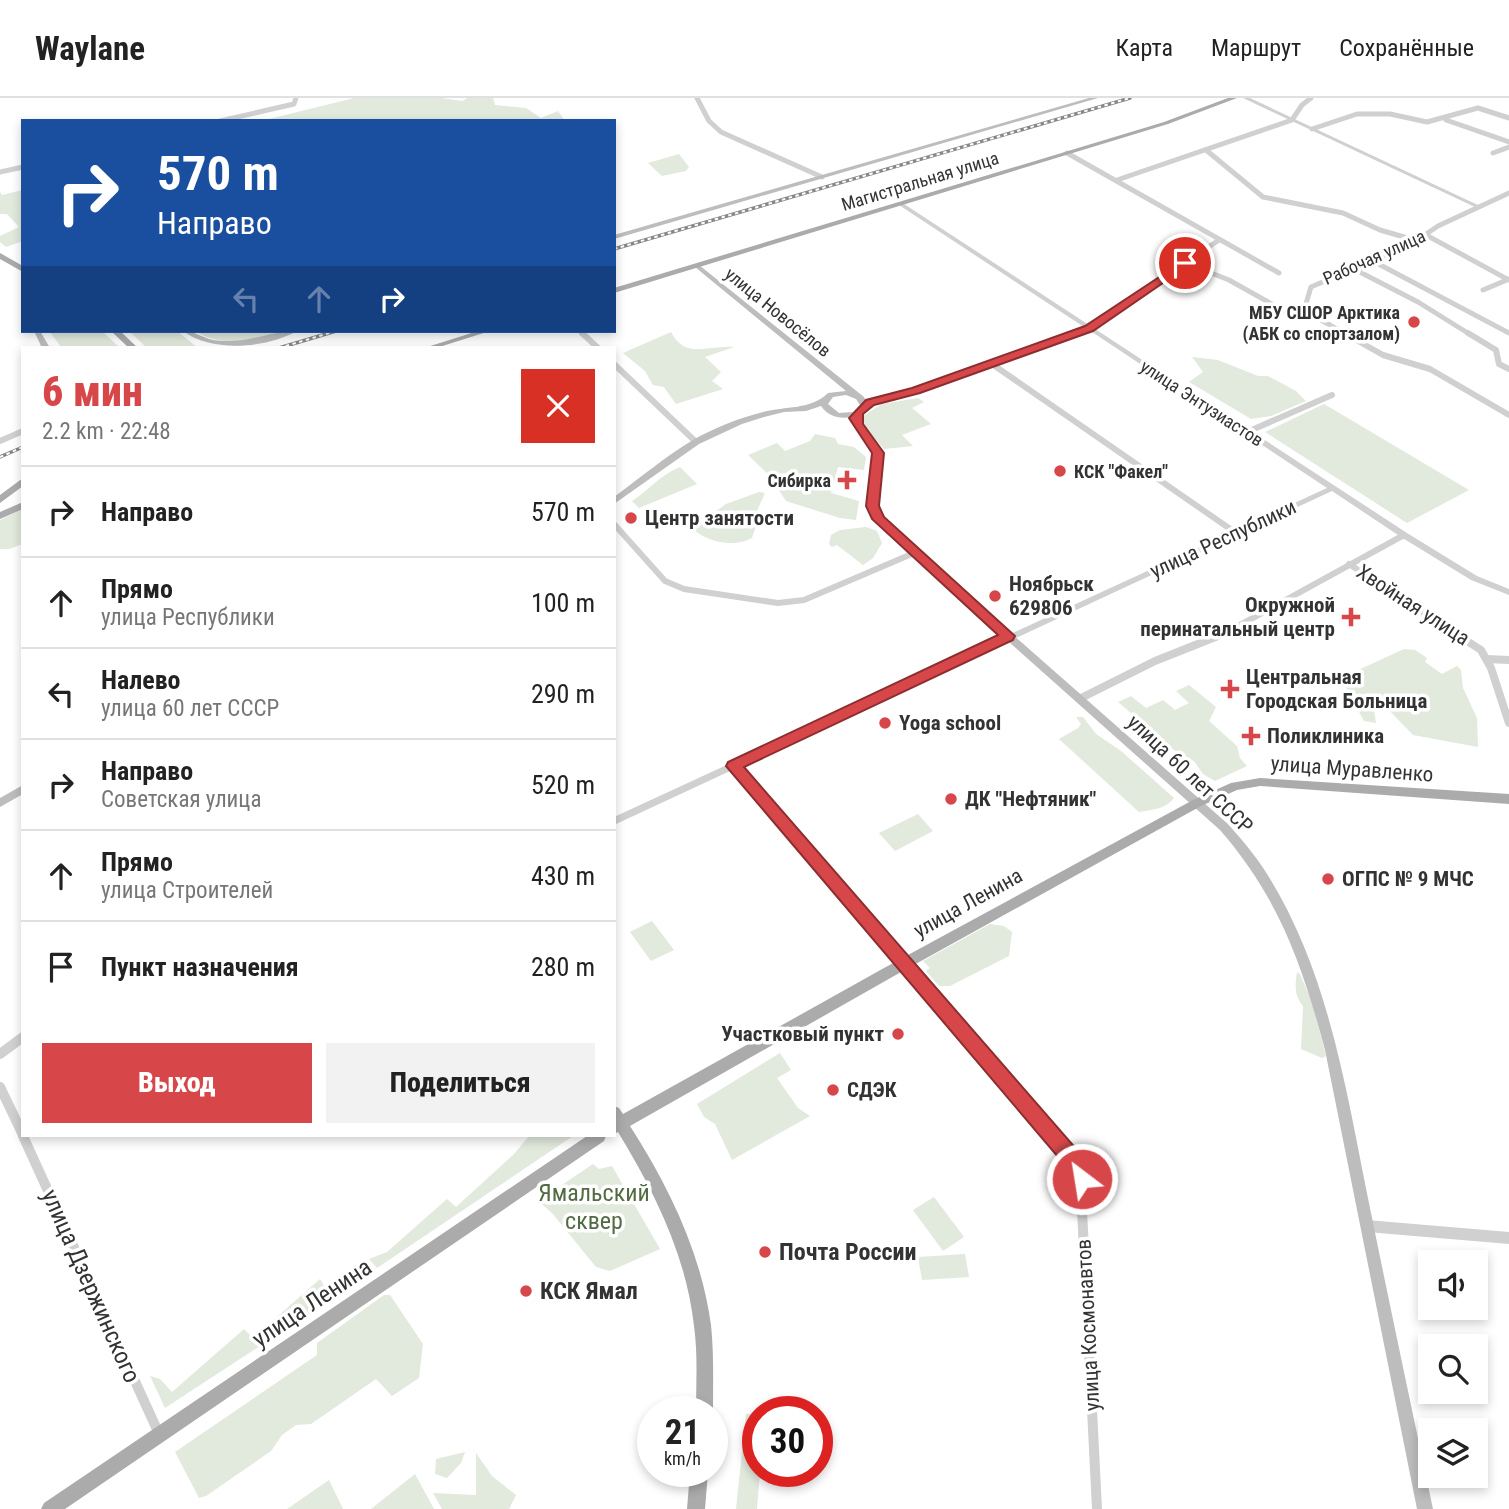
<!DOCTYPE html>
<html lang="ru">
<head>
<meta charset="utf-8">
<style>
	:root { --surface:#fff; --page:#f2f2f2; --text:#222; --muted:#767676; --line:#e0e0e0; --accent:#d7474a }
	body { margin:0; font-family:"Roboto Condensed",sans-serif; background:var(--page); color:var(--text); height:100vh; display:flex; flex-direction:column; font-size:26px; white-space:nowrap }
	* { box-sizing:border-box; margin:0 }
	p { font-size:23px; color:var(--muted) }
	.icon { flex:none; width:38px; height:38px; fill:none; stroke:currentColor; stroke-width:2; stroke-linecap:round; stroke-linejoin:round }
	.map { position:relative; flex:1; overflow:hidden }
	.drawer { position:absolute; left:21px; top:248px; width:595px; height:791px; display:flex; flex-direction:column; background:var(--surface); border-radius:0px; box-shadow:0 4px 10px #0003 }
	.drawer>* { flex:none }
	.guide { position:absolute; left:21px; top:21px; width:595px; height:214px; border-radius:0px; box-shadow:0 4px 10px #0003; background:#1a4fa0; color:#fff; overflow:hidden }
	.controls { position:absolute; left:1418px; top:1152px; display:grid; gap:14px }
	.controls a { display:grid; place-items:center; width:70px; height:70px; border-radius:0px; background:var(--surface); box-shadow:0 4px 10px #0003; font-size:35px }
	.speed { position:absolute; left:637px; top:1298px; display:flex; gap:14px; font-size:35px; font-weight:700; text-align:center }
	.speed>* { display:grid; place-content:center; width:91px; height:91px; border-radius:50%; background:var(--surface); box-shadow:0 4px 10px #0003; line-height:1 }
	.speed small { font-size:18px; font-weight:400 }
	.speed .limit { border:10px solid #d22; background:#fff; color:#111 }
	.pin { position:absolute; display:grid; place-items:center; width:60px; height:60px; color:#fff; margin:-30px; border:4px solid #fff; border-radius:50%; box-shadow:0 2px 7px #0007 }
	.me { position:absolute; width:77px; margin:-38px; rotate:329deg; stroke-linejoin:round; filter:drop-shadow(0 0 5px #0008) }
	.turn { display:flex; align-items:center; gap:24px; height:147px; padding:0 21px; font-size:32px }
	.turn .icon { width:91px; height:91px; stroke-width:2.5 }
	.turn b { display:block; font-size:49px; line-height:60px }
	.lanes { display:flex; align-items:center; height:66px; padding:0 21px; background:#0003; justify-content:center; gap:35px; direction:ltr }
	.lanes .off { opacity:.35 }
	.round { display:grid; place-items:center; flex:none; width:74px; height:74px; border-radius:0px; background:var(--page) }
	.head { display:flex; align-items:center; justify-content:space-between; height:119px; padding:0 21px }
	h1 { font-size:42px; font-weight:800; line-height:52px; color:var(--accent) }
	.primary-button { display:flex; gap:14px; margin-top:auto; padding:14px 21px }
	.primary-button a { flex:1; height:80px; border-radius:0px; background:var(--accent); color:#fff; font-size:28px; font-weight:800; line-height:80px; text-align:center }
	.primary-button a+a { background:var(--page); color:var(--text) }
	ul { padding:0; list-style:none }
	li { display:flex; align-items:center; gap:21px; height:91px; padding:0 21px; border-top:2px solid var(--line) }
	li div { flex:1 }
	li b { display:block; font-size:26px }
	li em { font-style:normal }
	header { display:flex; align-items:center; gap:42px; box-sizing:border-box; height:98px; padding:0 35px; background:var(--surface); border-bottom:2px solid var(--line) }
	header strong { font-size:33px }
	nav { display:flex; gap:38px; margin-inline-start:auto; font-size:24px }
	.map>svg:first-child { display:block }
	.green { fill:#e2e9dd }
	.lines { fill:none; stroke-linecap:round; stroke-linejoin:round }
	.minor-far3 { stroke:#d0d0d0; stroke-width:5 }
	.minor-far2 { stroke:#d0d0d0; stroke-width:6 }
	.minor-far1 { stroke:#d0d0d0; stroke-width:8 }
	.minor { stroke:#d0d0d0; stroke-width:10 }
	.tertiary { fill:#d0d0d0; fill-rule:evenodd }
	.secondary { fill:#bdbdbd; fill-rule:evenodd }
	.primary { fill:#ababab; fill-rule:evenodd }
	.rail-casing { stroke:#888; stroke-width:3.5 }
	.rail { stroke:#fff; stroke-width:2; stroke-dasharray:3.5; stroke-linecap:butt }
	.route { fill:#d7474a; stroke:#8c2e30; stroke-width:2 }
	.poi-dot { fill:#d7474a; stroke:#fff; stroke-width:2.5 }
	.labels { text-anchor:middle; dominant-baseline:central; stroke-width:7; stroke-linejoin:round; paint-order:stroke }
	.far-street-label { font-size:18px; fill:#333; stroke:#fff }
	.far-poi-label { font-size:18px; font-weight:bold; fill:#333; stroke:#fff; text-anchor:end }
	.poi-label { font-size:21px; font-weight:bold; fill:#333; stroke:#fff; text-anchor:start }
	.street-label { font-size:21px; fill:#333; stroke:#fff }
	.near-park-label { font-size:24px; fill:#536b43; stroke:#fff }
	.near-poi-label { font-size:24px; font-weight:bold; fill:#333; stroke:#fff; text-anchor:start }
	.near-street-label { font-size:24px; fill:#333; stroke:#fff }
</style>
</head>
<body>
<header>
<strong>Waylane</strong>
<nav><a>Карта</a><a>Маршрут</a><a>Сохранённые</a></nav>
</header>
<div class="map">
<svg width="1509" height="1411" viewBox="0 0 1509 1411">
	<rect width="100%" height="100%" fill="#fff"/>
	<!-- green -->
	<g class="green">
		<polygon points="354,0 441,0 463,3 467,0 493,0 495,7 526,10 541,20 558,13 565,23 261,23"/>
		<polygon points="679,56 689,69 686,73 662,78 648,65"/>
		<polygon points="23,92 23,143 6,149 0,144 0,138 19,129 7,116 0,116 0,94 2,97"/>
		<polygon points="49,233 102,233 120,250 62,250"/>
		<polygon points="129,233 177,233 198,250 147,250"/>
		<path d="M196,233H284C256,241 222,251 196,233Z"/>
		<path d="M671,234C685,262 708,247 734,249L705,259L721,274L712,283L723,291L676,306L664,289L653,287L645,273L623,255Z"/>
		<polygon points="1192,259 1218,262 1258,278 1268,278 1296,293 1306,303 1271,318 1251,321 1189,284 1203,274"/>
		<polygon points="918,300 924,304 912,310 931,326 902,337 913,348 884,351 863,327 863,318 882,306"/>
		<polygon points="1324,306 1469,392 1407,425 1265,334"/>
		<polygon points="815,336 835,340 838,346 854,349 866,359 864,372 838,369 831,395 859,403 856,422 840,420 786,403 768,376 748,357 777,345 785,353 810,343"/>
		<path d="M680,369L697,386L639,410L632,403C649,392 660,377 680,369Z"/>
		<path d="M759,394L765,395L756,415L758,422L752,440C734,450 706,444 692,430L726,406Z"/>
		<polygon points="23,411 23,446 9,451 0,451 0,422"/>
		<polygon points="866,429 877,433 882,445 873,460 863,467 837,447 832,449 829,446 831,437 840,432"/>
		<polygon points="1404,551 1415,552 1427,560 1425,564 1442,576 1457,568 1461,572 1463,590 1477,620 1478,649 1413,637 1387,610 1374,612 1376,625 1364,623 1341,580"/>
		<polygon points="1189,587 1216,609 1209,623 1237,648 1240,660 1247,668 1215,683 1203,676 1194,663 1180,657 1118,604 1131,598 1146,610 1163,602 1175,612 1189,605 1176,593"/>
		<path d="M1076,619H1083L1096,636L1121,653L1174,700C1166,711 1151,712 1139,714L1059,641L1078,630L1081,626Z"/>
		<polygon points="918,716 933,733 895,753 879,735"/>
		<polygon points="652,823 674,852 651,863 630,834"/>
		<polygon points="990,826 1004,828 1012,834 1009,858 950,888 939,888 926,873 930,870 923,863"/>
		<path d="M1297,874L1300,876L1312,904L1326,958L1322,960L1301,951L1303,908C1294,897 1295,887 1297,874Z"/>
		<polygon points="780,955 791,972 777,980 798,1010 810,1018 732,1062 715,1026 704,1019 697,1006"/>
		<polygon points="529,1038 573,1038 377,1170 369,1161 387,1154 447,1101 456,1109 514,1056"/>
		<polygon points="593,1066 599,1071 612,1068 660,1151 610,1173 596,1169 552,1115 538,1103"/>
		<polygon points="934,1099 964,1139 943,1153 913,1112"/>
		<polygon points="965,1156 969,1179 922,1182 918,1159"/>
		<polygon points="320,1181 332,1201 165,1310 150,1278 160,1281 172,1294 244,1231 253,1240"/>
		<polygon points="384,1197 390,1197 423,1246 419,1280 392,1298 376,1281 311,1326 296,1327 282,1337 271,1353 206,1398 199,1400 175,1354 317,1257 317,1245"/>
		<polygon points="746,1316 758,1316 758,1374 760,1374 757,1411 736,1411"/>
		<polygon points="465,1354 461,1365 447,1380 435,1376 436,1361"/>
		<polygon points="476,1355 492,1378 516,1397 509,1411 442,1411 433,1395 476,1397"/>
		<polygon points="415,1376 434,1411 371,1411"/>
		<polygon points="329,1382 343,1411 287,1411"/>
	</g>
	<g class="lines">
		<!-- minor-far3 -->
		<g class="minor-far3">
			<polyline points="697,0 709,23 721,34 822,79"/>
			<polyline points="1446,22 1509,44"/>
			<polyline points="220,23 294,6 296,0"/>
			<polyline points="1312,31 1357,16 1390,16 1427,24 1478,10 1509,20"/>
			<polyline points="1206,52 1263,99 1343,115 1380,132 1418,143"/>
			<polyline points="1067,55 1279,175"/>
			<polyline points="1493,55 1509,49"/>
			<polyline points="0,74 23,69"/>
			<polyline points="1117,82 1292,22 1302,7 1311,0"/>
			<polyline points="1426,137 1509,182"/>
			<polyline points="1371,162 1509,235"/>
			<polyline points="1186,165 1229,182 1284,213 1293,216 1304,212"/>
			<polyline points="1352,170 1418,204 1471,237"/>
			<polyline points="1483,192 1509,181"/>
			<polyline points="1089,230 1219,142"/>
			<polyline points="580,233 584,237"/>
			<polyline points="1347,237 1304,212 1311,189 1413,145 1438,128 1509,95"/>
		</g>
		<!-- minor-far2 -->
		<g class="minor-far2">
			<polyline points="582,235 598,250"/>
			<polyline points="1344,235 1383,257 1430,271 1509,317"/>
			<polyline points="1468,235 1496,252 1499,266 1509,271"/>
			<polyline points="614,266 696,344"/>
			<polyline points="992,266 1236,435"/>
			<polyline points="1247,334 1332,297"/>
			<polyline points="0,343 23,333"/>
			<polyline points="614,426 665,483 684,491 778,505 804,502 914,455"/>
			<polyline points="1349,466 1459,538"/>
			<polyline points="1220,538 1404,437"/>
		</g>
		<!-- minor-far1 -->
		<g class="minor-far1">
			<polyline points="1456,536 1481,552 1491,570 1509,625"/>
			<polyline points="1487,561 1509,562"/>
			<polyline points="1079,601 1155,563 1223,536"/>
			<polyline points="734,668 955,922"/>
		</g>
		<!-- minor -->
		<g class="minor">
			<polyline points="953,920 1080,1072 1097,1411"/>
			<polyline points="0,956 23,939"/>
			<polyline points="0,989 23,1037"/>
			<polyline points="23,1038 160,1338"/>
		</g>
		<!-- tertiary -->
		<g class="tertiary">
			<polygon points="1243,0 1250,0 1480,108 1475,109"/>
			<polygon points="901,104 1407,435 1477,478 1509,491 1509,497 1471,482 1401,439 1332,393 614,727 614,719 1327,390 1089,232 919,295 872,306 866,311 860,311 860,307 867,302 914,291 1084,229 899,107 899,105"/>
			<polygon points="1367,1122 1509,1134 1509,1146 1367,1134 1363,1132 1361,1128 1363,1124"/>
		</g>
		<!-- secondary -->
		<g class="secondary">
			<polygon points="1089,0 1098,0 614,141 614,137"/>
			<path d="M695,167H699L864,299L868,307L859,320L882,355L876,408L888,427L1228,726C1242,742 1256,758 1267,776C1331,878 1347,999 1371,1115C1391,1213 1412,1312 1433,1411H1417L1325,952C1302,866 1279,800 1220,732L882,431L868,408L874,355L852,319C839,321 829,319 821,308L806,313L784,314L764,319L742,326L699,346L614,406V399C640,380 666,358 693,342C714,330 739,320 763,314C785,308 811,312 828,295L846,293L695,169ZM846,297L856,301L860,307L853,314L839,315L828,306L833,299Z"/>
			<polygon points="34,233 40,233 50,250 42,250"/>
			<path d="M183,233C193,233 200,238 209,241C216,243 224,243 231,243C254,243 275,232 297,233C267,250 212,255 183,233Z"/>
			<polygon points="23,687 23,696 0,709 0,700"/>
		</g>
		<!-- primary -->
		<g class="primary">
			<polygon points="1228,0 1237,0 1168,26 614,195 614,190 1164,24"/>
			<polygon points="0,155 23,168 23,174 0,161"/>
			<polygon points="111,233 120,233 138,250 129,250"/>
			<polygon points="478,233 490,233 436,250 424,250"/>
			<polygon points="23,380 23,388 0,405 0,397"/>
			<polygon points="23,404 23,411 0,421 0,414"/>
			<path d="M1260,680L1509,696V706L1260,688L1237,692L1201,708L894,878L630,1028C669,1089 701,1154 711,1227C714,1256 713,1285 713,1314H696C696,1286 698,1257 694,1228C686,1157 655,1095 618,1034L614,1036V1008L619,1010L623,1016L884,870L1193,702L1231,685Z"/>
			<polygon points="587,1038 606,1038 604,1043 65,1411 41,1411 44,1405"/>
			<polygon points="690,1374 708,1374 705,1411 687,1411"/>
		</g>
		<defs>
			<g id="rail">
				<polyline points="614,151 1130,0"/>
				<polyline points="279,250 336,233"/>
				<polyline points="0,359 23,349"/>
			</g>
		</defs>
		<!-- rail casing -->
		<use href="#rail" class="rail-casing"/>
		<!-- rail -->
		<use href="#rail" class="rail"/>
	</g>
	<!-- route -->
	<polygon class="route" points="1185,162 1189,163 1189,167 1093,233 920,295 874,307 863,316 863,326 884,355 879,408 884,419 1015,538 1013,542 744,669 1085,1061 1092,1081 1089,1088 1082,1091 1075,1088 1070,1073 726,668 728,664 998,537 872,421 866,408 872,355 849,320 866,302 912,290 1085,228"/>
	<!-- markers -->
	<g class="poi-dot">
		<circle cx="1414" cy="224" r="7"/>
		<circle cx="1060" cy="373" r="7"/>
		<path d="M843.5 371.5h7v7h7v7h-7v7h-7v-7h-7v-7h7z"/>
		<circle cx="631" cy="420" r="7"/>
		<circle cx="995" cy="498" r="7"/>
		<path d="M1347.5 508.5h7v7h7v7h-7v7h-7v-7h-7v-7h7z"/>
		<path d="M1226.5 580.5h7v7h7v7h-7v7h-7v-7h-7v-7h7z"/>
		<circle cx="885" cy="625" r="7"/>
		<path d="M1247.5 627.5h7v7h7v7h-7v7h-7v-7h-7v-7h7z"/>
		<circle cx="951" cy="701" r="7"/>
		<circle cx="1328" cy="781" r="7"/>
		<circle cx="898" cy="936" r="7"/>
		<circle cx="833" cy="992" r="7"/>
		<circle cx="765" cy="1154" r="7"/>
		<circle cx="526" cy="1193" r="7"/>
	</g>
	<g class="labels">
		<!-- far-street labels -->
		<g class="far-street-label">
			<text transform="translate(920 83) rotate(-17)">Магистральная улица</text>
			<text transform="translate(1374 159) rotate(-24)">Рабочая улица</text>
			<text transform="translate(778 214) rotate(39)">улица Новосёлов</text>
			<text transform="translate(1202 305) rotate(33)">улица Энтузиастов</text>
		</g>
		<!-- far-poi labels -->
		<g class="far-poi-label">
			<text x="1400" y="214">МБУ СШОР Арктика<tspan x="1400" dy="21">(АБК со спортзалом)</tspan></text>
			<text x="1074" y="373" text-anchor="start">КСК "Факел"</text>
			<text x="831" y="382">Сибирка</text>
		</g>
		<!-- poi labels -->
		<g class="poi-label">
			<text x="645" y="420">Центр занятости</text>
			<text x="1009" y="486">Ноябрьск<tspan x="1009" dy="24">629806</tspan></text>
			<text x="1335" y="507" text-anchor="end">Окружной<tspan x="1335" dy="24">перинатальный центр</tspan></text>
			<text x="1246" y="579">Центральная<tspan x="1246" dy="24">Городская Больница</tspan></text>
			<text x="899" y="625">Yoga school</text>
			<text x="1267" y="638">Поликлиника</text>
			<text x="965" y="701">ДК "Нефтяник"</text>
			<text x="1342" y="781">ОГПС № 9 МЧС</text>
			<text x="884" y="936" text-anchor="end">Участковый пункт</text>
			<text x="847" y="992">СДЭК</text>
		</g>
		<!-- street labels -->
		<g class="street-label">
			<text transform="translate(1223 441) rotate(-25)">улица Республики</text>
			<text transform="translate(1413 507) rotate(33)">Хвойная улица</text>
			<text transform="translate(1352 671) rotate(4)">улица Муравленко</text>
			<text transform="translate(1190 676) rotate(43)">улица 60 лет СССР</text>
			<text transform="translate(968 805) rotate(-29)">улица Ленина</text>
			<text transform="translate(1088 1227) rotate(-93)">улица Космонавтов</text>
		</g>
		<!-- near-park labels -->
		<g class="near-park-label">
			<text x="594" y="1095">Ямальский<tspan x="594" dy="28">сквер</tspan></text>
		</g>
		<!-- near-poi labels -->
		<g class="near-poi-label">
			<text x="779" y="1154">Почта России</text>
			<text x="540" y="1193">КСК Ямал</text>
		</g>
		<!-- near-street labels -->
		<g class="near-street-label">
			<text transform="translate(91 1188) rotate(66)">улица Дзержинского</text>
			<text transform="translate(312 1205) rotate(-34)">улица Ленина</text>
		</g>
	</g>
</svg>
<div class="controls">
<a><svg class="icon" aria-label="sound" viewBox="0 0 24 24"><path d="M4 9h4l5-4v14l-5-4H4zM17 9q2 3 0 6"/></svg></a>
<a><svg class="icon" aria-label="search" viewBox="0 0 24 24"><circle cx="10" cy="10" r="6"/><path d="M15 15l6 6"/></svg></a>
<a><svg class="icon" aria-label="layers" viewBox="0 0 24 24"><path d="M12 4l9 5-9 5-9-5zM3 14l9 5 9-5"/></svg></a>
</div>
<div class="speed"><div>21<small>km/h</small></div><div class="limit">30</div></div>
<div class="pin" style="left:1185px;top:165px;background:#d93025"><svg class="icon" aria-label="arrive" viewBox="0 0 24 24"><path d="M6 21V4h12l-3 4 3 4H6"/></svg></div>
<svg class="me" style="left:1082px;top:1081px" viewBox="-20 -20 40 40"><circle r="17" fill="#d7474a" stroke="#fff" stroke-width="3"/><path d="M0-11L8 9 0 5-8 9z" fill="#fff"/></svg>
<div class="guide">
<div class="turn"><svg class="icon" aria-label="right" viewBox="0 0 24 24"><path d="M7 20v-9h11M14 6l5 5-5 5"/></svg><div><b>570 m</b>Направо</div></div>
<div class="lanes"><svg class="icon off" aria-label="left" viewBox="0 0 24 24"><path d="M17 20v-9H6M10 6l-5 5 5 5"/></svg><svg class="icon off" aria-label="ahead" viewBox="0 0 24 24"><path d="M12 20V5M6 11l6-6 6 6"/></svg><svg class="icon" aria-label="right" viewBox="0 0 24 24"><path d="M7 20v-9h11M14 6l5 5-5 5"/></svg></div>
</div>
<section class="drawer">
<div class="head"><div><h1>6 мин</h1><p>2.2 km · 22:48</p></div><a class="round" style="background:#d93025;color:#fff"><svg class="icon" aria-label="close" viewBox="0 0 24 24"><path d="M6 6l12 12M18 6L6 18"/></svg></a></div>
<ul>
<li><svg class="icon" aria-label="right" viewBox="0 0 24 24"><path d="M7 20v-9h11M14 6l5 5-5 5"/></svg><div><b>Направо</b></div><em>570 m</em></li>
<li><svg class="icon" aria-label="ahead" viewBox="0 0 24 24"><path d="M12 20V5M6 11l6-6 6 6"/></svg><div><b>Прямо</b><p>улица Республики</p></div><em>100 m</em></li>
<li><svg class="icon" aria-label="left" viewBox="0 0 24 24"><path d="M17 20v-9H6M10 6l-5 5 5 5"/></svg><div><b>Налево</b><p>улица 60 лет СССР</p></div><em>290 m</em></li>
<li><svg class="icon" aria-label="right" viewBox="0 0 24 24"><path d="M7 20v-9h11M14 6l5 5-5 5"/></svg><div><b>Направо</b><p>Советская улица</p></div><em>520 m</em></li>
<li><svg class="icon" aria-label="ahead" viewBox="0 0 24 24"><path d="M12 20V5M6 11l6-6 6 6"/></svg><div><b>Прямо</b><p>улица Строителей</p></div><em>430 m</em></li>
<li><svg class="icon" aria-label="arrive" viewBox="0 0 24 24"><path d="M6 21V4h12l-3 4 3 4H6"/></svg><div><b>Пункт назначения</b></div><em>280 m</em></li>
</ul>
<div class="primary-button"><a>Выход</a><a>Поделиться</a></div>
</section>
</div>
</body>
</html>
